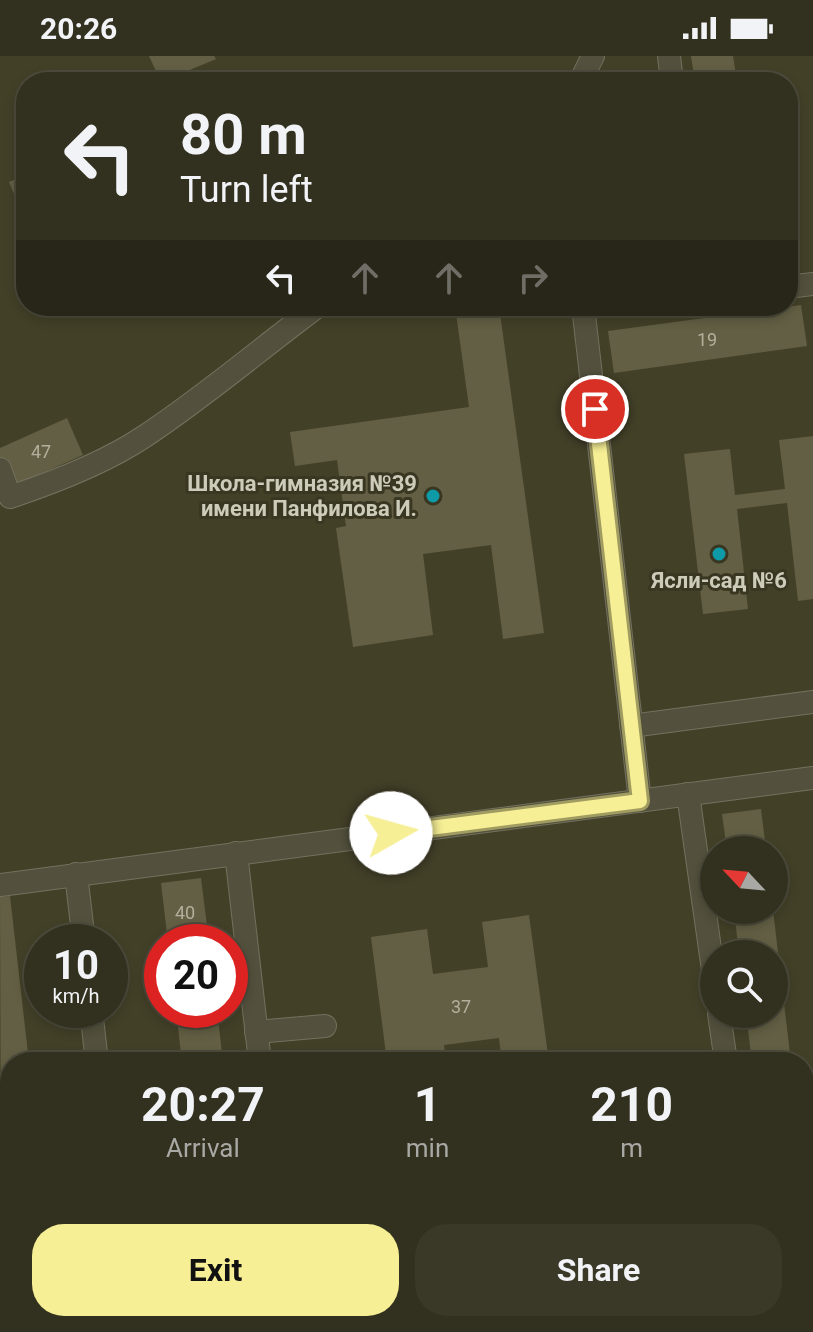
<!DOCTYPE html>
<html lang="en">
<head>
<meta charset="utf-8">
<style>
	:root { --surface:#32301e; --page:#3a3827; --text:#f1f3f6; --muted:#a8a9a4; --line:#4d4b3c; --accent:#f6ef95 }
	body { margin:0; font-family:Roboto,sans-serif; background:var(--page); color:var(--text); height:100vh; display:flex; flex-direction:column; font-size:30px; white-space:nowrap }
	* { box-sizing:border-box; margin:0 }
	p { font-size:26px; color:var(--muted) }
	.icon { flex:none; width:44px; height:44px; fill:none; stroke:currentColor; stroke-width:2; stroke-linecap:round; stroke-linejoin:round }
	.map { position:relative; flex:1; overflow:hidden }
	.sheet { position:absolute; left:0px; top:996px; width:814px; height:280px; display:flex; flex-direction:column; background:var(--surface); border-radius:32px 32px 0 0; box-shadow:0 4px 12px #0003,0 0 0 2px var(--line) }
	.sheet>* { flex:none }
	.hud { position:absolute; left:16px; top:16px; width:782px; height:244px; border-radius:32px; box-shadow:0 4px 12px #0003,0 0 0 2px var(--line); background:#32301e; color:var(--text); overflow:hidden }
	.needle { width:52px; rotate:296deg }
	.controls { position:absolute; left:700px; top:780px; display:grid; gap:16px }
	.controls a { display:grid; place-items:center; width:88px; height:88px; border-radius:50%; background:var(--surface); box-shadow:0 4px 12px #0003,0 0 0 2px var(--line); font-size:40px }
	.speed { position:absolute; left:24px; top:868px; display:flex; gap:16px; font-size:40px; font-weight:700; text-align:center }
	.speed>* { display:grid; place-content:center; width:104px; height:104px; border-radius:50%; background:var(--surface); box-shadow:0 4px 12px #0003,0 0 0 2px var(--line); line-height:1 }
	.speed small { font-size:20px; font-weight:400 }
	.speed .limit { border:12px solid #d22; background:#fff; color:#111 }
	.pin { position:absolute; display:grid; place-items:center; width:68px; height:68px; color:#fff; margin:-34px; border:4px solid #fff; border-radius:50%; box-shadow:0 2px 8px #0007 }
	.me { position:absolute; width:88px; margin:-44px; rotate:83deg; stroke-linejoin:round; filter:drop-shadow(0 0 6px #0008) }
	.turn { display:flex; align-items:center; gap:28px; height:168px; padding:0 32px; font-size:36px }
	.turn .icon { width:104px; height:104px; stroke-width:2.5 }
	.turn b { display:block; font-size:56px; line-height:68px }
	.lanes { display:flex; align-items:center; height:76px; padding:0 32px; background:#0003; justify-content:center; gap:40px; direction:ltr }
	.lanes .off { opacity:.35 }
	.eta { display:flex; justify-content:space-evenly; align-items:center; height:136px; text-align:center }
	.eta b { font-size:48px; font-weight:700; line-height:56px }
	.cta { display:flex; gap:16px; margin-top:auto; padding:16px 32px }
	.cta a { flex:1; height:92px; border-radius:32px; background:var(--accent); color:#111; font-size:32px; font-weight:700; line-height:92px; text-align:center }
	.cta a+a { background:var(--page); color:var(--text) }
	.status { display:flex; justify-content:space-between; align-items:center; height:56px; padding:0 40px; background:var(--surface); direction:ltr }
	.status svg { height:22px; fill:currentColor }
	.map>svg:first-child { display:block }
	.building { fill:#625f44 }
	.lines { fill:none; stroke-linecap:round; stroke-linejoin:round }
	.minor-casing { stroke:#73715e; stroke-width:24 }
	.minor { stroke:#53513d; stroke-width:22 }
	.route-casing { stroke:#a09b61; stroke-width:20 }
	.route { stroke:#f6ef95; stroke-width:14 }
	.culture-dot { fill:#0f9aa8; stroke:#393621; stroke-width:3 }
	.labels { text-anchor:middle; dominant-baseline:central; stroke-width:6; stroke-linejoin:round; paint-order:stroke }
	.number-label { font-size:18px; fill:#b2b09c }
	.poi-label { font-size:22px; font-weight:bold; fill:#cdcbba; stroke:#393621; text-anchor:end }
</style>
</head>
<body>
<div class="status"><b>20:26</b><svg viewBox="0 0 49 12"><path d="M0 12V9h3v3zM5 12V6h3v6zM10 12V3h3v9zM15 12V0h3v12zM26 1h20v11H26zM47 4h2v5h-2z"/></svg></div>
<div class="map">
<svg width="813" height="1276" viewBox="0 0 813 1276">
	<rect width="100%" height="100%" fill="#434028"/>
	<!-- building -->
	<g class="building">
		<polygon points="149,0 214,0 216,3 161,26"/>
		<polygon points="691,0 733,0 737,26 695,26"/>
		<polygon points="26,119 26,166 9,126"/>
		<polygon points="801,249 807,290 614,317 608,275"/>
		<polygon points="455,250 499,250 544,577 503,583 491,489 423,498 433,579 353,591 336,472 346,470 337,404 295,410 290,376 469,351"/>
		<polygon points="67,362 83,399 11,431 0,407 0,392"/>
		<polygon points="813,380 813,543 798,545 787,447 737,453 748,553 703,558 684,398 730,393 735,439 785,433 779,384"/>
		<polygon points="761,753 766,794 727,794 722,758"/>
		<polygon points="201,822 209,886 168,886 161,827"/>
		<polygon points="10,840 29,1006 10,1006 10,1125 1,1126 0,841"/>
		<polygon points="734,854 773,854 791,1006 752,1006 746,958 774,958 774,898 739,898"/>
		<polygon points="529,859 549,1006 502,1006 499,982 444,989 446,1006 387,1006 371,881 427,873 433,918 488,911 482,866"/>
		<polygon points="176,954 217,954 223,1006 182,1006"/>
		<polygon points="813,1032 813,1253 804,1255 804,1033"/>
		<polygon points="50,1266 92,1266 93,1276 51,1276"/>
		<polygon points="246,1266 288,1266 289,1276 247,1276"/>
		<polygon points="626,1266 717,1266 717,1268 662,1276 627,1276"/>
		<polygon points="488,1270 488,1276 452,1276 452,1274"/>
	</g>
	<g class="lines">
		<defs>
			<g id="minor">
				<polyline points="669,0 672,26"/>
				<polyline points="580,26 593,0"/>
				<polyline points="788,231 813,228"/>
				<polyline points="583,250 640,745"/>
				<path d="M0,413L10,441C52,427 108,405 145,380C204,341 260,293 318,250"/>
				<polyline points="631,670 813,646"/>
				<polyline points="688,738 714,921"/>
				<polyline points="236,797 260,1006"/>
				<polyline points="76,818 84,886"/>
				<polyline points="0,829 813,722"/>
				<polyline points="91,954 97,1006"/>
				<polyline points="719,958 726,1006"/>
				<polyline points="256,976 325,970"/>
				<polyline points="0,1142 10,1169"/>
				<polyline points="28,1266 29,1276"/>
				<polyline points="126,1266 127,1276"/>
				<polyline points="517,1266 519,1276"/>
				<polyline points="607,1266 609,1276"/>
			</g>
		</defs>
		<!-- minor casing -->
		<use href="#minor" class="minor-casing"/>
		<!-- minor -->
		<use href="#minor" class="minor"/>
	</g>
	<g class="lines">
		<defs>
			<polyline id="route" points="391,777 640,745 595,353"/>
		</defs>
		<!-- route casing -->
		<use href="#route" class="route-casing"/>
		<!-- route -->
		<use href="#route" class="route"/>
	</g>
	<!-- markers -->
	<g class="culture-dot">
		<circle cx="433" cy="440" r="8"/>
		<circle cx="719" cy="498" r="8"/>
	</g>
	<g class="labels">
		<!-- number labels -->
		<g class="number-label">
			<text x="707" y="283">19</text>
			<text x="41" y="395">47</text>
			<text x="185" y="856">40</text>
			<text x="461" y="950">37</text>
		</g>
		<!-- poi labels -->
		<g class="poi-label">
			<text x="417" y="427">Школа-гимназия №39<tspan x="417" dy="25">имени Панфилова И.</tspan></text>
			<text x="719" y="524" text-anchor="middle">Ясли-сад №6</text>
		</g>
	</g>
</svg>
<div class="controls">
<a><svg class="needle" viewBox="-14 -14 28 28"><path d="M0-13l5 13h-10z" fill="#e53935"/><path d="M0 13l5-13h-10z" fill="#a8a9a4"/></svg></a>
<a><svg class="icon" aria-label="search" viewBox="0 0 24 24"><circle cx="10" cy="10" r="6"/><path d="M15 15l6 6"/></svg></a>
</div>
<div class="speed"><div>10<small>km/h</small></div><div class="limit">20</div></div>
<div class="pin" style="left:595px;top:353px;background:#d93025"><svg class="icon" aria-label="arrive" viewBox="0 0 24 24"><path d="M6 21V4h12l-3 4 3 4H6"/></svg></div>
<svg class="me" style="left:391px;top:777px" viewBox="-20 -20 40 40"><circle r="19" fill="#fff"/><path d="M0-13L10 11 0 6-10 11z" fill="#f6ef95"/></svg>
<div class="hud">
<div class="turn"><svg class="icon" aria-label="left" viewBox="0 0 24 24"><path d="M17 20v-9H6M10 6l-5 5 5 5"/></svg><div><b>80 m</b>Turn left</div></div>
<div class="lanes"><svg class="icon" aria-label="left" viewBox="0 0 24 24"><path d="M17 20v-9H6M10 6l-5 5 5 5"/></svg><svg class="icon off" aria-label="ahead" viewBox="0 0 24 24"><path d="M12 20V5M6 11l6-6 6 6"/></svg><svg class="icon off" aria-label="ahead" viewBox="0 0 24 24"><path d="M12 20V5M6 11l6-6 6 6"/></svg><svg class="icon off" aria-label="right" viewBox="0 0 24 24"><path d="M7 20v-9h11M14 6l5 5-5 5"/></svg></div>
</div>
<section class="sheet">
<div class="eta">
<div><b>20:27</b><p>Arrival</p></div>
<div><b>1</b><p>min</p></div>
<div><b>210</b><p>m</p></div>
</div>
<div class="cta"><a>Exit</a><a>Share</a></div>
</section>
</div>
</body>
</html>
